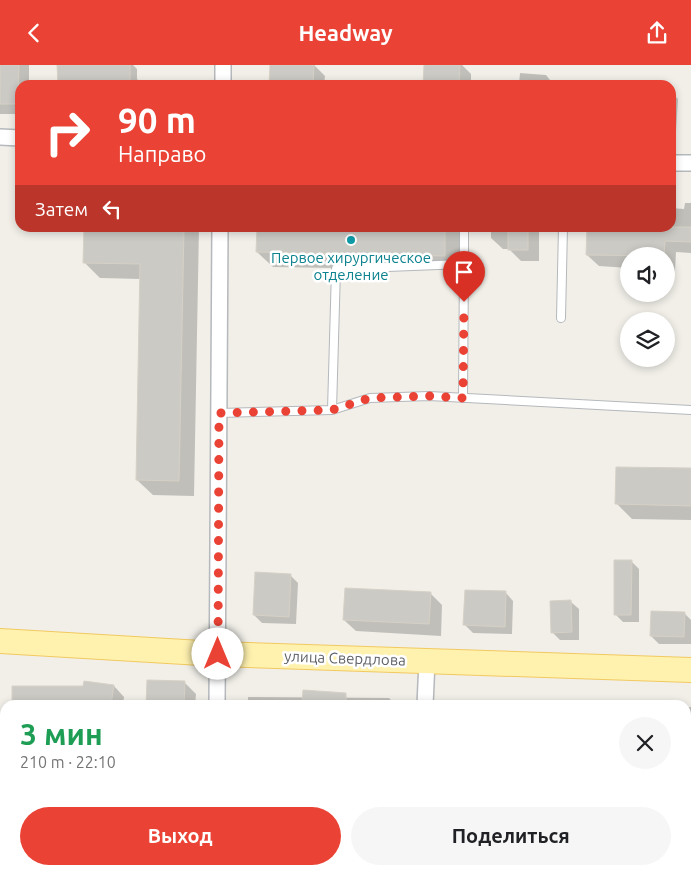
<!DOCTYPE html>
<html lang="ru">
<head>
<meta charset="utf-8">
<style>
	:root { --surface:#fff; --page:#f6f6f6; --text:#202124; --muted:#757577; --accent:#ea4335 }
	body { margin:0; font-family:Ubuntu,sans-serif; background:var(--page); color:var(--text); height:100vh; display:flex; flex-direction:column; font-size:19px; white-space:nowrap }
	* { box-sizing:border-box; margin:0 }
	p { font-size:16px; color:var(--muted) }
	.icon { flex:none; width:28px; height:28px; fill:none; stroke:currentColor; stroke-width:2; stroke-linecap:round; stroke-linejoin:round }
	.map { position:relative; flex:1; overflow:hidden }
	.drawer { position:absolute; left:0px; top:635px; width:691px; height:175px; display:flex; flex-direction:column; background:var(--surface); border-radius:15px 15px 0 0; box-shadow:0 2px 8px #0003 }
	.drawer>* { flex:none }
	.guide { position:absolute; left:15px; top:15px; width:661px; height:152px; border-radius:15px; box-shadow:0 2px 8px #0003; background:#ea4335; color:#fff; overflow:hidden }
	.buttons { position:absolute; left:620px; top:182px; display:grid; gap:10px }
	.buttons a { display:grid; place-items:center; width:55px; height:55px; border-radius:50%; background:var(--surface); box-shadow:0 2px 8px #0003; font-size:25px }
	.pin { position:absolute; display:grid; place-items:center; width:42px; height:42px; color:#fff; margin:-51px -21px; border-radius:50% 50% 50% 0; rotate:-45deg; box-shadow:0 0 5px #0007 }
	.pin .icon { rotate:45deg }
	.me { position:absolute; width:55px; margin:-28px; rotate:0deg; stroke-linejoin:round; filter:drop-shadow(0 0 4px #0008) }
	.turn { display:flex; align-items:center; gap:18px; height:105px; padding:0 20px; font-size:22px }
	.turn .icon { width:65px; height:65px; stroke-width:2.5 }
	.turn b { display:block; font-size:35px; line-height:42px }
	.then { display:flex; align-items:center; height:48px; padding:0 20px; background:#0003; gap:10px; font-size:19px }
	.round { display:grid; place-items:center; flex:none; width:52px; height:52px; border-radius:26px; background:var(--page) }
	.headline { display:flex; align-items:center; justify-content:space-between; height:85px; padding:0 20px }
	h1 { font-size:30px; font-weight:700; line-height:38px; color:#1e9e55 }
	.primary-button { display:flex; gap:10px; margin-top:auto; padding:10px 20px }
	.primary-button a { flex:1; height:58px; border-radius:30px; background:var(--accent); color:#fff; font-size:20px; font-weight:700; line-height:58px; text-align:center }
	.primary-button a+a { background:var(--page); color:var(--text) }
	header { display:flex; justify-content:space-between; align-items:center; height:65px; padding:0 20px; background:var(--accent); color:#fff; font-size:22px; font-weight:700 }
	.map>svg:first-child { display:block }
	.shadow { fill:#0003 }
	.building { fill:#cccac5; stroke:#d6d1c6 }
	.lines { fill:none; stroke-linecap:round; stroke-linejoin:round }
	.service-casing { stroke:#b5b8bc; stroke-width:10 }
	.minor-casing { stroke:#b5b8bc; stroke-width:18 }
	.primary-casing { stroke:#f2c960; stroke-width:26 }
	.service { stroke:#fff; stroke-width:8 }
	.minor { stroke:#fff; stroke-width:15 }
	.primary { stroke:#fff2af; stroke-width:24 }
	.route { stroke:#ea4335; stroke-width:9; stroke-dasharray:0 16.2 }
	.culture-dot { fill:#0f9aa8; stroke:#fff; stroke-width:2 }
	.labels { text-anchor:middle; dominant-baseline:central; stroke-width:5; stroke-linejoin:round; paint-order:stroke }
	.culture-label { font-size:15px; fill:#0d838f; stroke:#fff }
	.street-label { font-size:15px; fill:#5f6368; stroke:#fff }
</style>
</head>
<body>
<header><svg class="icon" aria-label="back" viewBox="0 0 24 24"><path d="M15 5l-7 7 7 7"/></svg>Headway<svg class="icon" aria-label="share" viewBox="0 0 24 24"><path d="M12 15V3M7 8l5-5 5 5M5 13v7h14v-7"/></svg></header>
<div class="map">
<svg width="691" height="810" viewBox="0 0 691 810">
	<rect width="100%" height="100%" fill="#f1efe8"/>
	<!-- shadow -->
	<g class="shadow">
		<polygon points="0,0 29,0 29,20 20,20 20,49 0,49"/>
		<polygon points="59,0 133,0 137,4 137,14 143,20 59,20"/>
		<polygon points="272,0 314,0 325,11 324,20 271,20"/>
		<polygon points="426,0 462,0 471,9 471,20 425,20"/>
		<polygon points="520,8 546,10 554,20 519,20"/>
		<polygon points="671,27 678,34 676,66 671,66"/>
		<polygon points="685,138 691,138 691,188 676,187 675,206 666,205 666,191 629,191 629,203 599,201 587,190 671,162 671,143 684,144"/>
		<polygon points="85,162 199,162 194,431 153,430 137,415 141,214 100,213 85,198"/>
		<polygon points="258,162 460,162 460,205 273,202 257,187"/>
		<polygon points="491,162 536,162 539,165 539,196 521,196 509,184 503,184 491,173"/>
		<polygon points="691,404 691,455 632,454 617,439"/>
		<polygon points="631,496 639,504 639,557 623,557 615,549"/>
		<polygon points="290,510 298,518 296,559 262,558 254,550"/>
		<polygon points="430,528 442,540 441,571 356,566 344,555"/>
		<polygon points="506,528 513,536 512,569 473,568 465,560"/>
		<polygon points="571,537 579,544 579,575 560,575 552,567"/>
		<polygon points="684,548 691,555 691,579 659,579 651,571"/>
		<polygon points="184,617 196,629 195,640 147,640"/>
		<polygon points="114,621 124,632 123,640 13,640"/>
		<polygon points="248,632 389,633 396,640 248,640"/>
		<polygon points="472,637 498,637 501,640 472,640"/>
		<polygon points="543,637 569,637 572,640 542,640"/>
		<rect x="686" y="642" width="5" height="37"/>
		<polygon points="135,805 183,805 184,810 135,810"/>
		<polygon points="260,805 294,805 294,810 264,810"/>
		<polygon points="437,805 463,805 466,810 438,810"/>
		<polygon points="500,805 637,805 638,810 500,810"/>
	</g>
	<!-- building -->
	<g class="building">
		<polygon points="0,0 19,0 18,39 0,39"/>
		<polygon points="57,0 130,0 130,20 58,20"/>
		<polygon points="270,0 314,0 313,20 269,20"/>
		<polygon points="424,0 460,0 459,20 423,20"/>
		<polygon points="84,162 184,162 179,416 136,415 140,199 83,198"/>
		<polygon points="257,162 445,162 445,191 256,187"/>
		<rect x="508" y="162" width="20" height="23"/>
		<polygon points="587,162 691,162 691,177 665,176 664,191 586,190"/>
		<polygon points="616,402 691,403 691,441 615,439"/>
		<polygon points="614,495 632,495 631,550 614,550"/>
		<polygon points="255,507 291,509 289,552 253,550"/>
		<polygon points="345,523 431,527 429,559 343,555"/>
		<polygon points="465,525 506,526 505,562 463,560"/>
		<polygon points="571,535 572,567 551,568 550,536"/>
		<polygon points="651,546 685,547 684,572 650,571"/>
		<polygon points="147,615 185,616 184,640 146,640"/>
		<polygon points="84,616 114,620 111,640 12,640 12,621 83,621"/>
		<polygon points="303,625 346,628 346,640 302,640"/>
	</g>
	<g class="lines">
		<defs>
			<g id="service">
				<polyline points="561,253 563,162"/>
				<polyline points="463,333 464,199"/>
				<polyline points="332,345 370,333 429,331 691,345"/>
				<polyline points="219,348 332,345 336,204 464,199 464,162"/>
			</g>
			<g id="minor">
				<polyline points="223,20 223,0"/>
				<polyline points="0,72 20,73"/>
				<polyline points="671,98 691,98"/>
				<polyline points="217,640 220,162"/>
				<polyline points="425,640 427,596"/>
				<polyline points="427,805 427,810"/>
				<polyline points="214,810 214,805"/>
			</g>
			<polyline id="primary" points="0,576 218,589 691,605"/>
		</defs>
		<!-- service casing -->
		<use href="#service" class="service-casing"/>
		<!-- minor casing -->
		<use href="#minor" class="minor-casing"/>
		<!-- primary casing -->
		<use href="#primary" class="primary-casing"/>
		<!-- service -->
		<use href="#service" class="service"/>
		<!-- minor -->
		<use href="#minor" class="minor"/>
		<!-- primary -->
		<use href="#primary" class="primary"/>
	</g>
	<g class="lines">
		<!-- route -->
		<polyline class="route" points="218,589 219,348 332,345 370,333 429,331 463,333 464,237"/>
	</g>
	<!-- markers -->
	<circle class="culture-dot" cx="351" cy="175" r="5"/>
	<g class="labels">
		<!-- culture labels -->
		<g class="culture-label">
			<text x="351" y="192">Первое хирургическое<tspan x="351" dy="17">отделение</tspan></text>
		</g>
		<!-- street labels -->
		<g class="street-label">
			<text transform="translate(345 593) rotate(2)">улица Свердлова</text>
		</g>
	</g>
</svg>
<div class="buttons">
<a><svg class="icon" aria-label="sound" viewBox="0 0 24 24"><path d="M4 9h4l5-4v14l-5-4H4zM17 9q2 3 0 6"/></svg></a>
<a><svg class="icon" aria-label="layers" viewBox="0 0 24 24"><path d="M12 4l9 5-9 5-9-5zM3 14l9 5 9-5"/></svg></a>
</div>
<div class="pin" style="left:464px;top:237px;background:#d93025"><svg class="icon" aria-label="arrive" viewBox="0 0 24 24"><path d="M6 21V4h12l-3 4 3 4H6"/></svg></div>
<svg class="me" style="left:218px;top:589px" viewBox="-20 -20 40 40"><circle r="19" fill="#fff"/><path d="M0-13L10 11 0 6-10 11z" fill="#ea4335"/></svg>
<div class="guide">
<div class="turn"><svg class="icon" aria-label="right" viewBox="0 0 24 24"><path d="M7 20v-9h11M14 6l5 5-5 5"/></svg><div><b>90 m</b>Направо</div></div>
<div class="then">Затем<svg class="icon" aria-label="left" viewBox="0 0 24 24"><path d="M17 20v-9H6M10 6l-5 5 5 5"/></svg></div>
</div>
<section class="drawer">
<div class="headline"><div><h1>3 мин</h1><p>210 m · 22:10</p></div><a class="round"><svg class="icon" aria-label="close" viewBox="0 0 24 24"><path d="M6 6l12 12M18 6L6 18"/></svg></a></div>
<div class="primary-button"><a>Выход</a><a>Поделиться</a></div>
</section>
</div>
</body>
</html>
